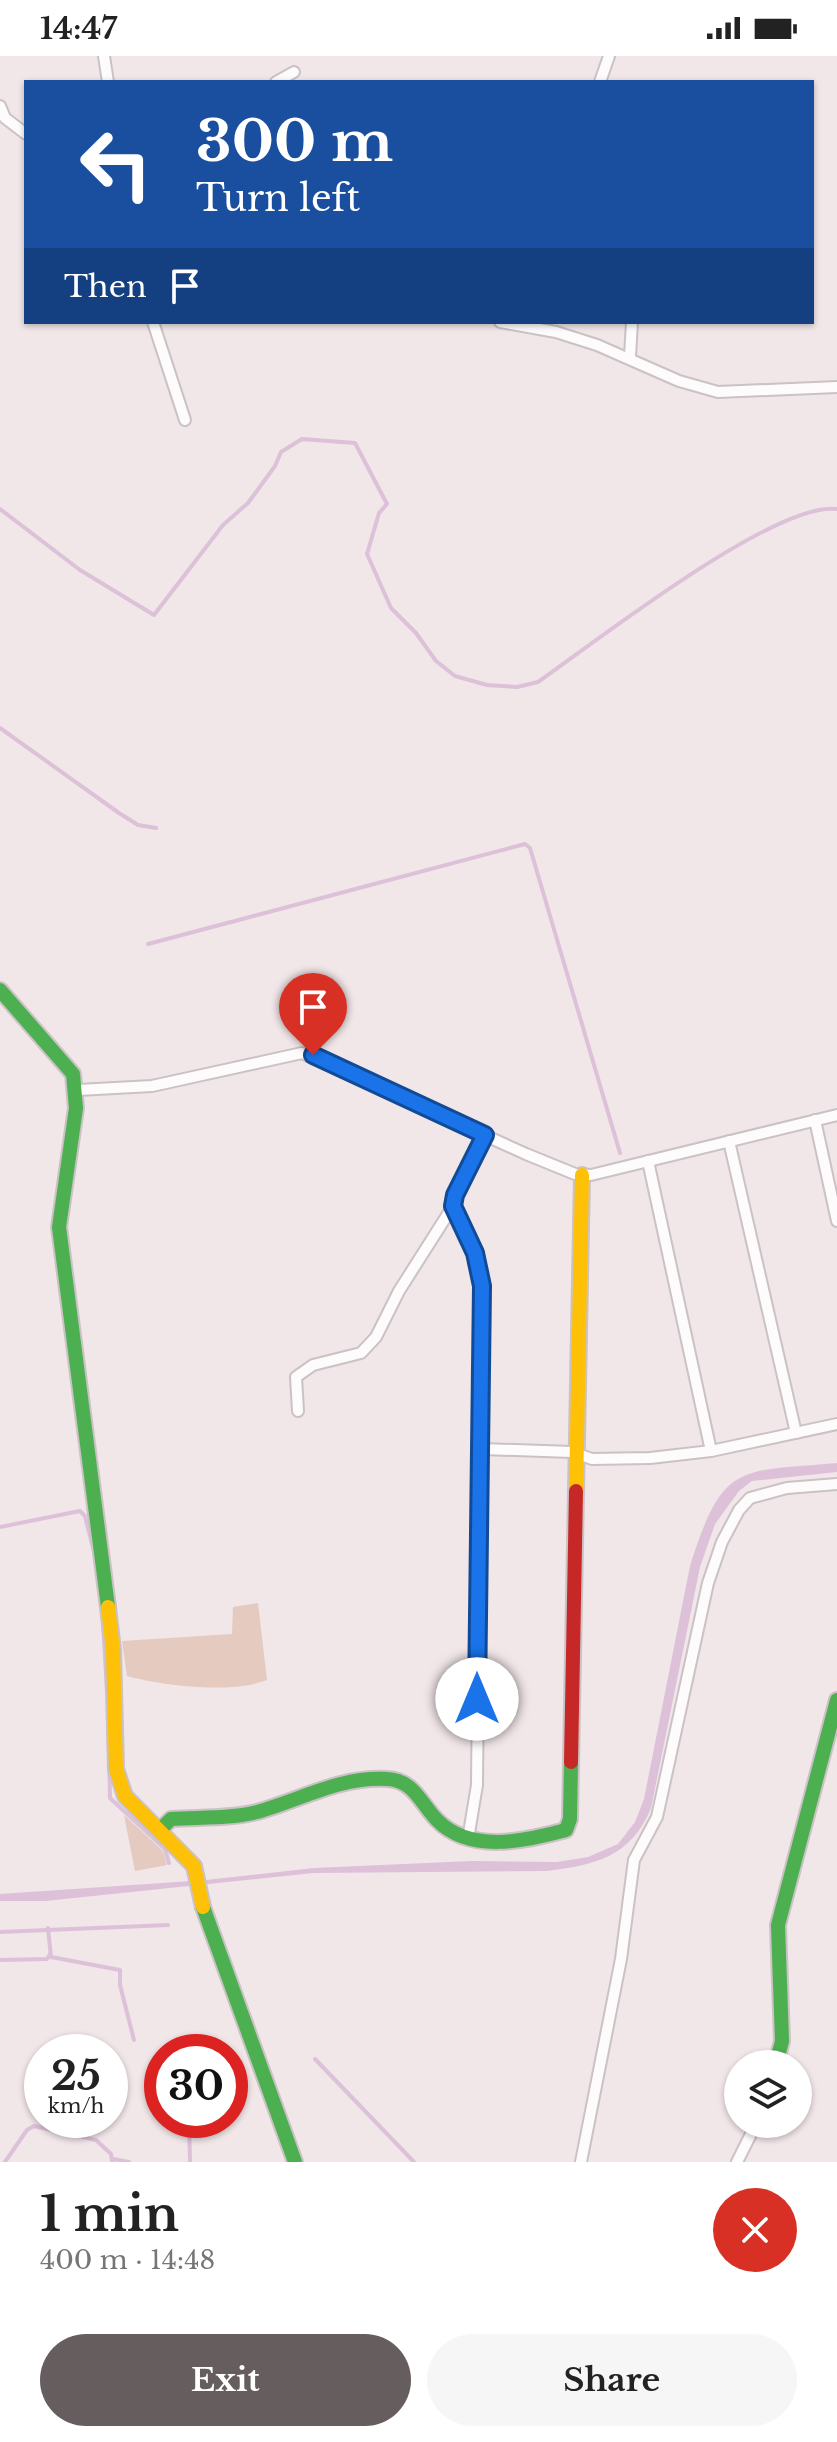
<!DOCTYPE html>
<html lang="en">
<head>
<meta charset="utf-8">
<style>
	:root { --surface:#fff; --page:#f6f6f6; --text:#222; --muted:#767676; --accent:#655d5e }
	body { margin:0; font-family:"Libre Baskerville",serif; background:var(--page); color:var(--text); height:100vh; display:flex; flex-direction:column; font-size:30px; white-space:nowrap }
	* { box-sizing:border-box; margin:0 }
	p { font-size:26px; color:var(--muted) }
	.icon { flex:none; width:44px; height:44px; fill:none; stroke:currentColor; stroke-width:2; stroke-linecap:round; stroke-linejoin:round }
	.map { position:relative; height:2106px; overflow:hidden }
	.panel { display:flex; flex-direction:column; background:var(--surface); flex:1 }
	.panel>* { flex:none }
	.guide { position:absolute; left:24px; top:24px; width:790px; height:244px; border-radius:0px; box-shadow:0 2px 6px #0004; background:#1a4fa0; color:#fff; overflow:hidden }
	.controls { position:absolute; left:724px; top:1994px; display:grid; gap:16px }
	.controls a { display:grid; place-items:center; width:88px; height:88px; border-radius:50%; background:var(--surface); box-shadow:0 2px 6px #0004; font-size:40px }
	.speed { position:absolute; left:24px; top:1978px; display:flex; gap:16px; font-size:40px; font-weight:700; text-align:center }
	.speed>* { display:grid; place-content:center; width:104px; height:104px; border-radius:50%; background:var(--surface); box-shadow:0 2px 6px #0004; line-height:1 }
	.speed small { font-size:20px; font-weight:400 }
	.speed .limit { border:12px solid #d22; background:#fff; color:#111 }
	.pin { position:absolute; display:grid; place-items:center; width:68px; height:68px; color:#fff; margin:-82px -34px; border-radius:50% 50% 50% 0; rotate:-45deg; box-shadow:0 0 8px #0007 }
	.pin .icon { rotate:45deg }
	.me { position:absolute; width:88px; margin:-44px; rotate:0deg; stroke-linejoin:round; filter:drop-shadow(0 0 6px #0008) }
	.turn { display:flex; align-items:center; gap:28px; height:168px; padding:0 40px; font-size:36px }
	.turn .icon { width:104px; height:104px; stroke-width:2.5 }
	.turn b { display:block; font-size:56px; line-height:68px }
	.then { display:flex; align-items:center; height:76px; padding:0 40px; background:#0003; gap:16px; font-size:30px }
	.round { display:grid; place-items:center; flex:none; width:84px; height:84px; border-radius:42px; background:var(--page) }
	.head { display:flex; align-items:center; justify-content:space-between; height:136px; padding:0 40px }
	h1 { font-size:48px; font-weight:800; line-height:60px }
	.primary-button { display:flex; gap:16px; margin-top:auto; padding:16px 40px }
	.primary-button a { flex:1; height:92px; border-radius:48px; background:var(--accent); color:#fff; font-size:32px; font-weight:800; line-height:92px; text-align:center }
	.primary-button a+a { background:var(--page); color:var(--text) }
	.status { display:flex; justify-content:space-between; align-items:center; height:56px; padding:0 40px; background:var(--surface); direction:ltr }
	.status svg { height:22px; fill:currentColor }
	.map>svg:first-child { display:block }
	.green { fill:#e4cabf }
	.water { fill:#dcc1d9 }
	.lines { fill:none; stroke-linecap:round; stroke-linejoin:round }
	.stream { stroke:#dcc1d9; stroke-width:4 }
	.street-casing { stroke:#cac2c4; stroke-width:14 }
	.fast-casing { stroke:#cac2c4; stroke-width:18 }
	.slow-casing { stroke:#cac2c4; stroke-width:18 }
	.jam-casing { stroke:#cac2c4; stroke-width:18 }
	.street { stroke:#fdfbfc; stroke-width:10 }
	.fast { stroke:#4caf50; stroke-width:14 }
	.slow { stroke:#ffc107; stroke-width:14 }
	.jam { stroke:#c62828; stroke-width:14 }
	.route-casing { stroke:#114b97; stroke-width:20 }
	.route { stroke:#1a73e8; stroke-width:14 }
</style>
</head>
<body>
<div class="status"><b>14:47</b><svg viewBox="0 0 49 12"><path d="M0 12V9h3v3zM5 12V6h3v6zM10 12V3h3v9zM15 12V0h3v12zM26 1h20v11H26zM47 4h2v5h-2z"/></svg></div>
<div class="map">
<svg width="837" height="2106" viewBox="0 0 837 2106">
	<rect width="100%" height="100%" fill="#f1e6e8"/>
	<!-- green -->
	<g class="green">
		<path d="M258,1547L267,1624C231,1638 164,1630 127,1620L122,1585L232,1578L233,1551Z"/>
		<polygon points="124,1759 163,1795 167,1809 135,1815"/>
	</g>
	<!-- water -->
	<path class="water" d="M837,1407V1416L752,1425L739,1435L715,1468L700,1511L651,1752C631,1801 595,1809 547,1815L313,1817L45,1845H0V1838L206,1824L314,1812L471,1805L557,1806L588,1801L618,1788L635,1766L644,1743L690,1510C723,1405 739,1416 837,1407Z"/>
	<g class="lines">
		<!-- stream -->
		<g class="stream">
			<path d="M0,453L80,514L154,559L223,469L248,447L275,410L281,396L302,383L355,387L387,448L379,457L367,498L391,552L416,577L436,605L455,620L487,629L517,631L538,626C594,587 775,445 837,453"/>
			<polyline points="0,672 119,757 138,769 156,772"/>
			<polyline points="148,888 525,788 530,792 620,1097"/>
			<polyline points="0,1471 80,1455 85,1460 93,1492"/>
			<polyline points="103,1568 107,1635"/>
			<polyline points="108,1652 110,1742 165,1793 169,1807"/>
			<polyline points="48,1872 51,1901 120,1914 120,1929 134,1984"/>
			<polyline points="0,1876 168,1869"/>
			<polyline points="0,1904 47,1903 50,1898"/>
			<polyline points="315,2003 414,2106"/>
			<polyline points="189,2064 190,2106"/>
			<polyline points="75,2079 81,2064"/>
			<polyline points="113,2103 129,2106"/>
			<polyline points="5,2106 27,2074 34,2070 96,2084 111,2098 112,2106"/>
		</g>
		<defs>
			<g id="street">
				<polyline points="104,0 108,26"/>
				<polyline points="276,26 294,16"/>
				<polyline points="600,26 609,0"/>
				<polyline points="0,50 5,62 26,78"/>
				<polyline points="153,266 185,364"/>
				<polyline points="500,266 556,276 597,289 679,325 718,336 837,331"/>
				<polyline points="630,301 632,266"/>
				<polyline points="78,1034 152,1030 302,997 526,1098 575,1118 591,1119 837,1059"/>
				<polyline points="815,1064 837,1165"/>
				<polyline points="729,1085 796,1377"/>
				<polyline points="648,1105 711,1395"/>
				<polyline points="298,1355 296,1321 313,1309 361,1297 376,1281 399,1235 453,1150"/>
				<polyline points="482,1393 572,1396 592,1403 650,1402 711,1395 837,1368"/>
				<polyline points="468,1783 477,1729 482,1230 475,1197 453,1150 455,1139 485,1079"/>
				<polyline points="581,2106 621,1903 634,1804 657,1761 708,1527 722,1486 739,1454 750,1442 787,1432 837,1428"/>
				<polyline points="737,2106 756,2068"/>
			</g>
			<g id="fast">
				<polyline points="0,934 73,1018 76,1052 59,1171 108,1551"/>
				<path d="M161,1773L171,1763C199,1761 229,1763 257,1756C300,1744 341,1720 387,1723C414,1724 421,1748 437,1764C470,1798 526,1785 566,1774L570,1763L571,1706"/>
				<polyline points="203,1851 295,2106"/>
				<polyline points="776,2008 782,1985 778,1869 837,1644"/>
			</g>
			<g id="slow">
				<polyline points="576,1435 582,1119"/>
				<polyline points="108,1551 113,1594 116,1713 125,1740 194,1810 203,1851"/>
			</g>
			<polyline id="jam" points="571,1706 576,1435"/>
		</defs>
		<!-- street casing -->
		<use href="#street" class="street-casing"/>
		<!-- fast casing -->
		<use href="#fast" class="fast-casing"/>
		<!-- slow casing -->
		<use href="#slow" class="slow-casing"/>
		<!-- jam casing -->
		<use href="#jam" class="jam-casing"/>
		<!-- street -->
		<use href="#street" class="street"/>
		<!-- fast -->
		<use href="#fast" class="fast"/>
		<!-- slow -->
		<use href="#slow" class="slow"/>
		<!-- jam -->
		<use href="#jam" class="jam"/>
	</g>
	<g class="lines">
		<defs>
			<polyline id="route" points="313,999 485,1079 455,1139 453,1150 475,1197 482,1230 477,1643"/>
		</defs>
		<!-- route casing -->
		<use href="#route" class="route-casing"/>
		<!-- route -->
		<use href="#route" class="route"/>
	</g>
</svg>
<div class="controls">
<a><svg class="icon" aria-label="layers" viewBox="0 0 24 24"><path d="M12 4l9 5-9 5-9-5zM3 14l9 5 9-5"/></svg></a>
</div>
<div class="speed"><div>25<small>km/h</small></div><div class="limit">30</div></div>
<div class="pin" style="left:313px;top:999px;background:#d93025"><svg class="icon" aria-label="arrive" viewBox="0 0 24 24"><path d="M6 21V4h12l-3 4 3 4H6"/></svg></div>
<svg class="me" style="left:477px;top:1643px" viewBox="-20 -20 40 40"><circle r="19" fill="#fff"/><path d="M0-13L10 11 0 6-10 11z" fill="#1a73e8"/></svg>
<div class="guide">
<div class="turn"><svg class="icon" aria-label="left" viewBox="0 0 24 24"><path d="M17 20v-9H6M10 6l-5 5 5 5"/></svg><div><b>300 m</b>Turn left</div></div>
<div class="then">Then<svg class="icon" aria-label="arrive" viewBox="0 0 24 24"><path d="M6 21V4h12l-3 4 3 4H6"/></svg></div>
</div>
</div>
<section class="panel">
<div class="head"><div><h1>1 min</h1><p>400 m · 14:48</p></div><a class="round" style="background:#d93025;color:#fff"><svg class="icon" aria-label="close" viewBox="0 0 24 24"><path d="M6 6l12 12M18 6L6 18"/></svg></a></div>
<div class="primary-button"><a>Exit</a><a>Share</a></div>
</section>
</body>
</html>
